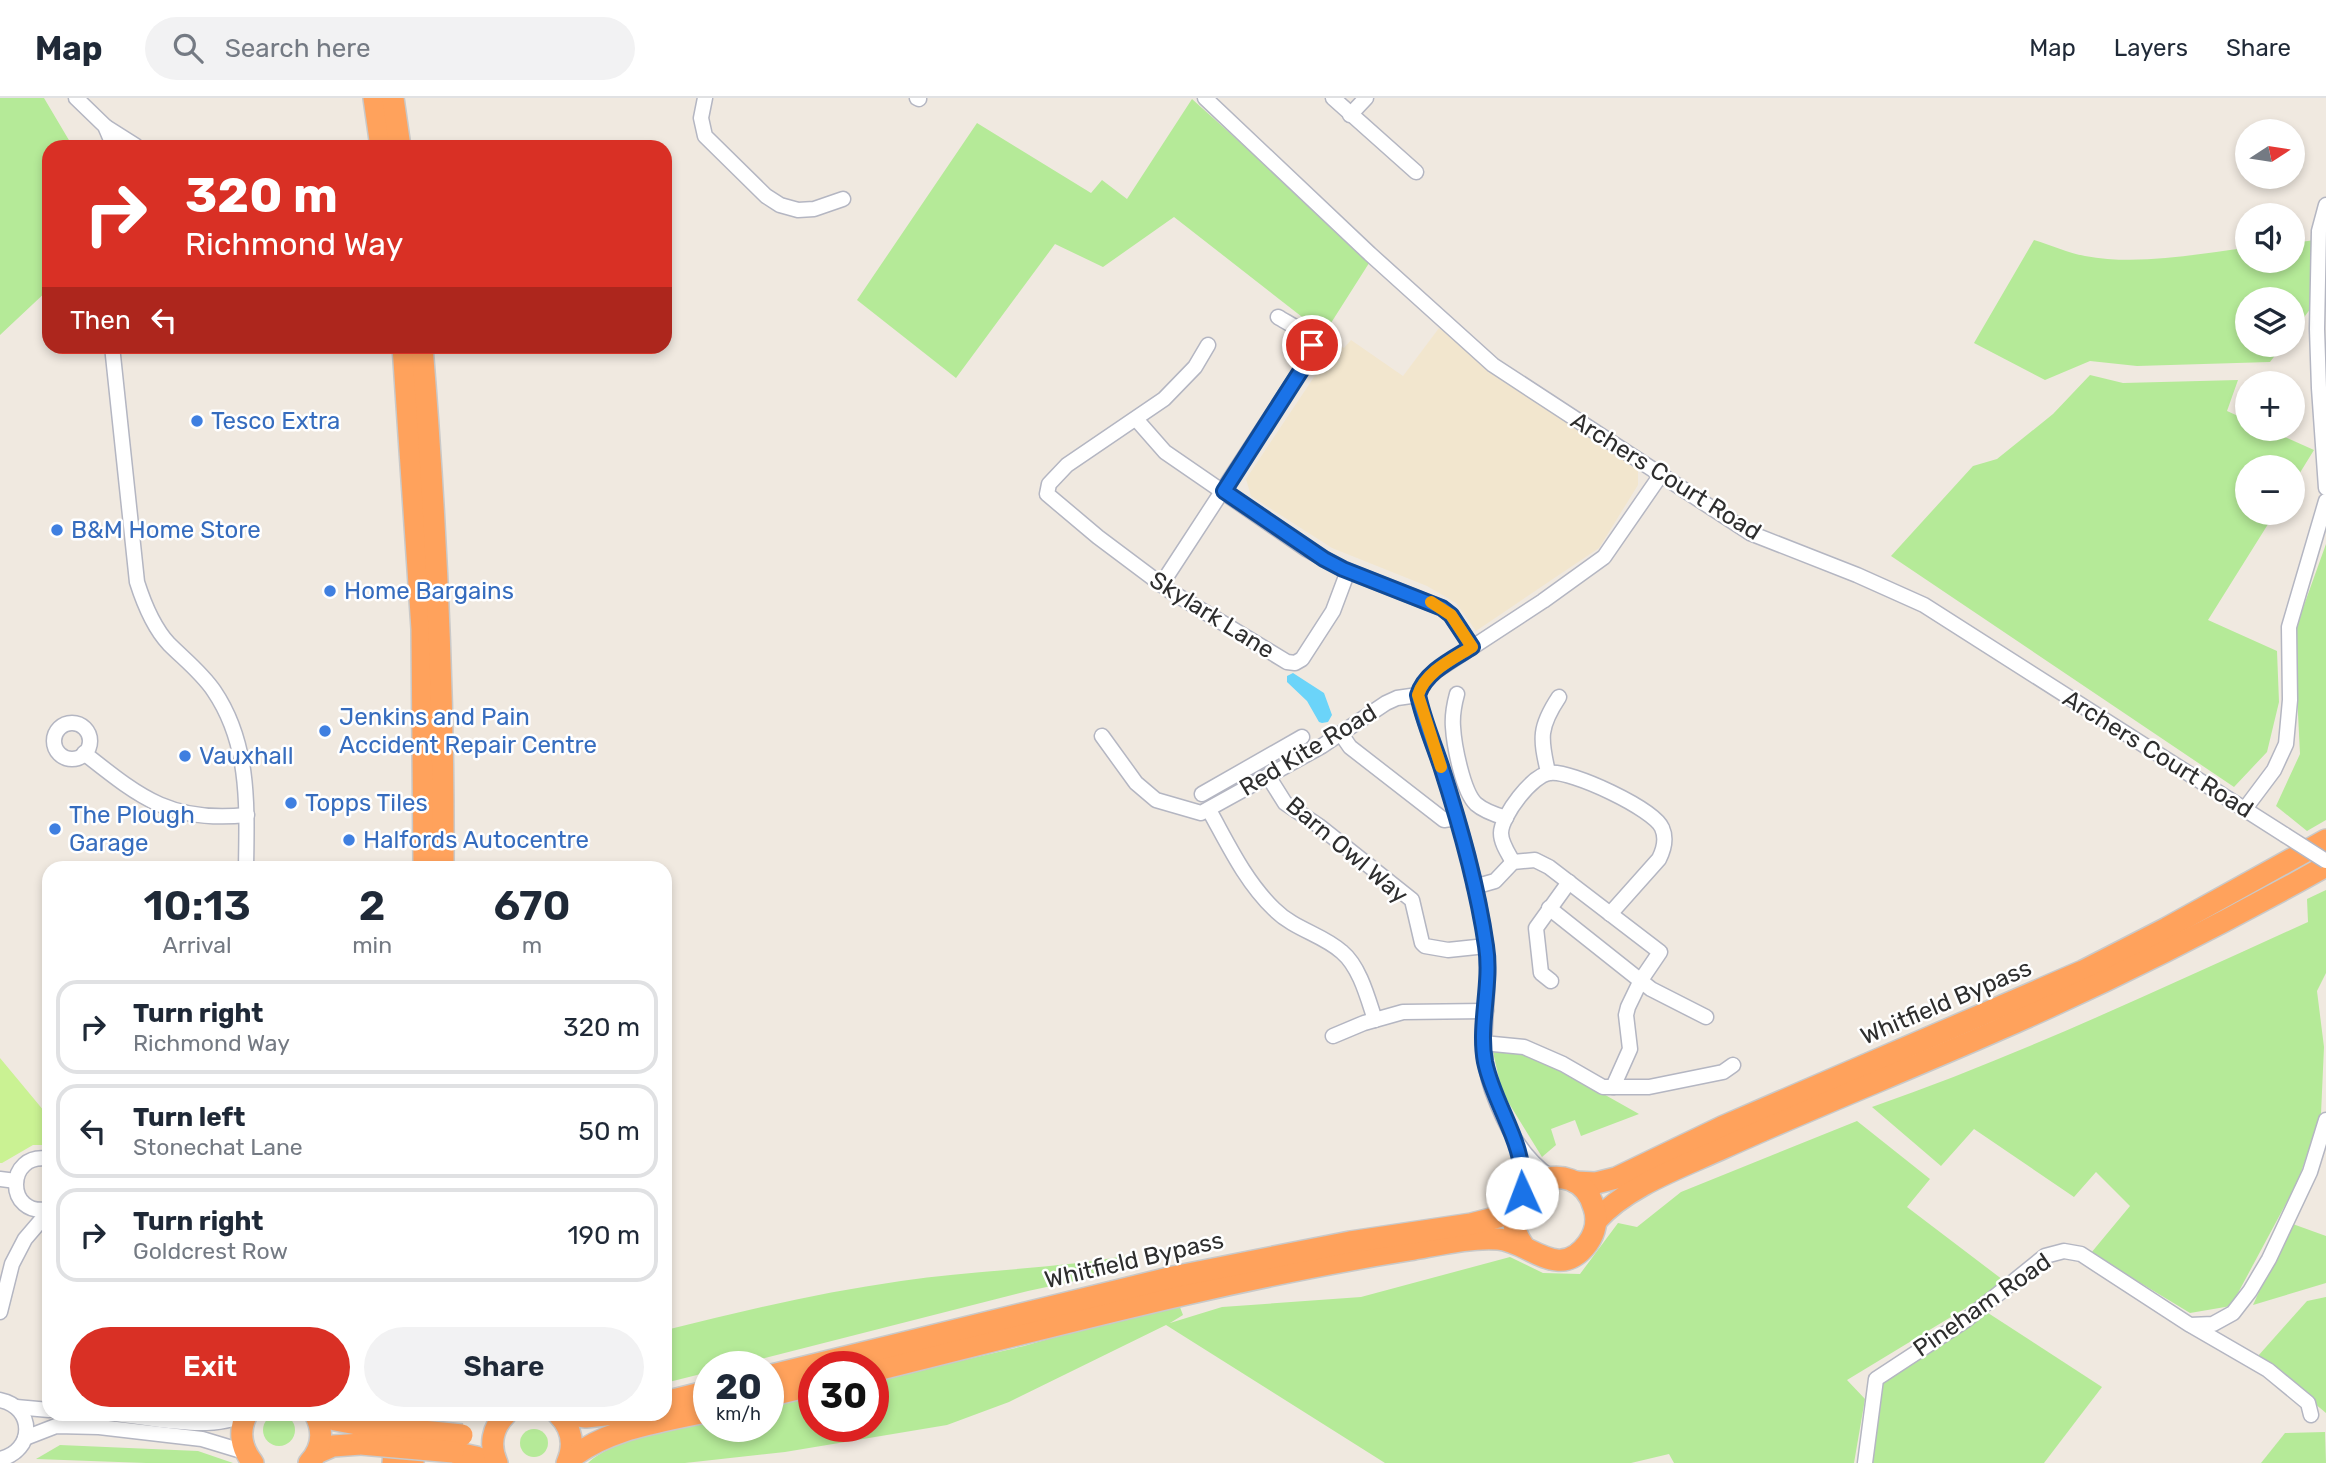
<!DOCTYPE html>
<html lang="en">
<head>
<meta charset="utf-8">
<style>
	:root { --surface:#fff; --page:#f2f2f3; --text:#1f2937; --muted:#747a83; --line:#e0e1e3; --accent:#d93025 }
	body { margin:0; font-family:Rubik,sans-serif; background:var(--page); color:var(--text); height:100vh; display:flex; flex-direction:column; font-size:26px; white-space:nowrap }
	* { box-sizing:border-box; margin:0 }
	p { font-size:23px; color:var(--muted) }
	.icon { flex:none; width:38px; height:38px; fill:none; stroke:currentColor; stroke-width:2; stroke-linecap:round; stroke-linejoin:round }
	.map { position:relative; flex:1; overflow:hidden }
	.panel { position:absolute; left:42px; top:763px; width:630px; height:560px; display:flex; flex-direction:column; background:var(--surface); border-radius:21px; box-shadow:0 4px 10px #0003 }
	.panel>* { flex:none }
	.banner { position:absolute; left:42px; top:42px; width:630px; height:214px; border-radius:21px; box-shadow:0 4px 10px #0003; background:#d93025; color:#fff; overflow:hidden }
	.needle { width:46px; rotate:78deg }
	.tools { position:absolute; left:2235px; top:21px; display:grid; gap:14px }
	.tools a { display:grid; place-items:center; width:70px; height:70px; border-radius:50%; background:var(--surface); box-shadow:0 4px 10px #0003; font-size:35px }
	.speed { position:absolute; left:693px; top:1253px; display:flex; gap:14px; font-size:35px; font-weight:700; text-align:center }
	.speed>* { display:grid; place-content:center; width:91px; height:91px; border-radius:50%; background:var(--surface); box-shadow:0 4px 10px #0003; line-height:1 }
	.speed small { font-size:18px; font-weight:400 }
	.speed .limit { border:10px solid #d22; background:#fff; color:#111 }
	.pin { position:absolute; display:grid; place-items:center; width:60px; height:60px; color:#fff; margin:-30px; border:4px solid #fff; border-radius:50%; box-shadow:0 2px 7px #0007 }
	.me { position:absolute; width:77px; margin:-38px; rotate:358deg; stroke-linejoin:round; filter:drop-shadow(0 0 5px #0008) }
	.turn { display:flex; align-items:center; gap:24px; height:147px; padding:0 28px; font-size:32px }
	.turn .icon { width:91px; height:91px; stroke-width:2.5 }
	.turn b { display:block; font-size:49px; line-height:60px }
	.then { display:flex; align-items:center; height:66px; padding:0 28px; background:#0003; gap:14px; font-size:26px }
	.eta { display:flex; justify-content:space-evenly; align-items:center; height:119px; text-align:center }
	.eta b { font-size:42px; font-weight:600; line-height:49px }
	.cta { display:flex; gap:14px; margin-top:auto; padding:14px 28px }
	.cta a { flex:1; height:80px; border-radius:42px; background:var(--accent); color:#fff; font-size:28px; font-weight:600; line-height:80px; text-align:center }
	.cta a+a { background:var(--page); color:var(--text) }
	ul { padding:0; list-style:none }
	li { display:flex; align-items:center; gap:21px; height:94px; margin:0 14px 10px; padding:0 14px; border:4px solid var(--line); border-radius:21px }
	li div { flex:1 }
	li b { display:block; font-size:26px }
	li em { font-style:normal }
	header { display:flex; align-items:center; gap:42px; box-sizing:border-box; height:98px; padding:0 35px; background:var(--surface); border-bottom:2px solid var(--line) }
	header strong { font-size:33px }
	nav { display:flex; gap:38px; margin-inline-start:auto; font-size:24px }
	.search { width:490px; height:63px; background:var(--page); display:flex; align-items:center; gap:18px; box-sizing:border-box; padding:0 24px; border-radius:38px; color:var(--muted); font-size:26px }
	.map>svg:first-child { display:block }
	.education { fill:#f2e6ce }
	.green { fill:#b5ea98 }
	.pitch { fill:#caf293 }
	.water { fill:#6bd4f9 }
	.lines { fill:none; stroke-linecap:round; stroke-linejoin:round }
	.minor-casing { stroke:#b4b6c2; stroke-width:17 }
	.highway-casing { stroke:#c9c9c9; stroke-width:24 }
	.minor { stroke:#fff; stroke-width:14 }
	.highway { stroke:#ffa25c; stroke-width:21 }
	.minor-bridge-casing { stroke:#b4b6c2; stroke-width:17; stroke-linecap:butt }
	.highway-bridge-casing { stroke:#c9c9c9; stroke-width:24; stroke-linecap:butt }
	.minor-bridge { stroke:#fff; stroke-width:14 }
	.highway-bridge { stroke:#ffa25c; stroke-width:21 }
	.route-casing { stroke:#114b97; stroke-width:18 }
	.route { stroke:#1a73e8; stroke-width:12 }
	.slow { stroke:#f59e0b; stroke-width:12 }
	.shop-dot { fill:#3f7fe0; stroke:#fff; stroke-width:2.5 }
	.labels { text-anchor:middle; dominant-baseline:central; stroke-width:5; stroke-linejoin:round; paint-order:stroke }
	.shop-label { font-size:24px; fill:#366cbe; stroke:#fff; text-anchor:start }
	.street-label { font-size:24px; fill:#2e2e2e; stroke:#fff }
</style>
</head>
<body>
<header>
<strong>Map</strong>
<div class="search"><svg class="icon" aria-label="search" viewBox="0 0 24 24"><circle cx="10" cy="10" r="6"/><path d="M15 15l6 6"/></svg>Search here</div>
<nav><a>Map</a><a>Layers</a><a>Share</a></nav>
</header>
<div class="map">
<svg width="2326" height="1365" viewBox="0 0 2326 1365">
	<rect width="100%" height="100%" fill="#f0e9e0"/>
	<!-- education -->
	<polygon class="education" points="1439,230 1638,373 1638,387 1599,450 1476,533 1456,505 1427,488 1332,450 1251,398 1246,381 1336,246 1344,250 1351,242 1403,278"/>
	<!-- green -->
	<g class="green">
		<polygon points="0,0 44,0 73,49 49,49 49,191 0,237"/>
		<polygon points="1192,1 1371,162 1324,236 1174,119 1103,169 1055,146 956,280 857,202 977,25 1091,95 1102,82 1127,101"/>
		<path d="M2034,142C2051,147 2068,155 2085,158C2139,168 2194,156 2247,150V163H2292L2293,145L2315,142L2314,206L2293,234L2292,201H2247V247H2283L2270,264L2137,268L2090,263L2045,282L1974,245Z"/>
		<polygon points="2090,277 2123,285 2238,282 2227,313 2247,322 2247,331 2267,331 2314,352 2293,386 2292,369 2247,369 2247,415 2275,415 2208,522 2277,553 2279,604 2267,654 2234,689 1891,458 1973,368 1997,361 2053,316"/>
		<polygon points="2326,446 2326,722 2307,733 2276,708 2300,656 2294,535"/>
		<path d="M2326,792V875L2317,893L2324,949L2321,1016L2298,1083L2231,1208L2190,1215L2091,1155L2130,1108L2096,1074L2074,1099L1974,1031L1941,1068L1872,1009C2021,957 2164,889 2308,824L2307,801Z"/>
		<polygon points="1493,954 1536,958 1639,1016 1581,1038 1575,1022 1551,1031 1556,1047 1542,1059 1502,994"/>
		<path d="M1857,1023L1930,1081L1907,1109L2007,1185L1847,1282L1865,1301L1854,1365H1674L1669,1356L1631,1365H1385L1166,1227L1009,1304L947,1327L785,1354L685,1365H588C611,1342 676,1331 709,1323V1328H768V1309L814,1298V1328H873V1283L1024,1248L1178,1204L1183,1217L1170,1225L1222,1209L1361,1199L1510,1159L1543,1175L1580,1176L1618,1125L1637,1129L1681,1094Z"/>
		<polygon points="2290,1125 2326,1138 2326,1185 2253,1207"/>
		<path d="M1130,1157L1131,1171L1028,1193L730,1269H709V1274L665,1285V1233L670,1231C746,1212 823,1194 901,1183C977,1172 1054,1171 1130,1157Z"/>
		<polygon points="2326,1199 2326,1315 2258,1258 2307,1203"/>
		<polygon points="1985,1213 2102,1289 2044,1365 1873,1365 1882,1283"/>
		<circle cx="279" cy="1332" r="16"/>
		<circle cx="534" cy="1345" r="14"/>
		<polygon points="2325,1334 2326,1365 2261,1365 2285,1335"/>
		<polygon points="60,1347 198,1353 233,1365 146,1365 36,1361"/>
	</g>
	<!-- pitch -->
	<polygon class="pitch" points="0,960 49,1019 49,1047 33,1047 2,1065 0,1065"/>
	<!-- water -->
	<polygon class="water" points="1293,575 1324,595 1332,617 1328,624 1322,625 1319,624 1307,603 1287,584 1287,578"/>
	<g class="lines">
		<defs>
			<g id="minor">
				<polyline points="76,0 105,28 114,49"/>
				<polyline points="705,0 701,20 705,38 766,98 780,107 798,112 814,111 843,101"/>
				<polyline points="917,0 919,1"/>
				<polyline points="1205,0 1370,156 1493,267 1750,435 1857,477 1924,507 2285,737"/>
				<polyline points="1333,0 1416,74"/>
				<polyline points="1350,17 1366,0"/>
				<polyline points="106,29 136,48"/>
				<polyline points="2326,107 2319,133 2317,231 2319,290 2326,390"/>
				<polyline points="1208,247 1195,269 1164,301 1067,367 1049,386 1047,396 1098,439 1170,493 1287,564 1295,565 1302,561 1333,513 1348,473"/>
				<path d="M112,248L137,484C144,506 153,529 169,546C184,561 202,575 214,593C250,646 247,708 246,770"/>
				<polyline points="1136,321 1165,354 1306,451 1343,471 1442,510 1451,517 1472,549"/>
				<path d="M1161,487L1309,260C1318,237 1294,229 1278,219"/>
				<path d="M1457,596C1454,607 1452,617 1453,629C1454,647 1463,694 1476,706C1484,713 1496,717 1506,720"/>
				<circle cx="72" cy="643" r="18"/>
				<polyline points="1341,636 1350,649 1444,722 1457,720"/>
				<polyline points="1102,638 1136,685 1156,702 1201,715 1322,648 1386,605 1397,600 1418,597"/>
				<path d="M84,655C141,700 171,725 247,717"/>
				<path d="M1548,674C1540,640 1539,629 1559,599"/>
				<polyline points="1268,678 1285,705 1319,728 1412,802 1422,845 1425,848 1448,852 1486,848"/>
				<polyline points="1202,696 1302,639"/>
				<path d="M1209,712C1228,746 1245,783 1274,811C1295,832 1322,836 1342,854C1360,869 1368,901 1375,922"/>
				<polyline points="2244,712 2274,672 2286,646 2290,602 2289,529 2326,403"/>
				<path d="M1513,764C1508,755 1501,745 1501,735C1501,718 1533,676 1550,675C1571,672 1654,711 1662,730C1667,741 1664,751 1659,761L1610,816"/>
				<polyline points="1474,789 1495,783 1513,764 1535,762 1549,769 1660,854 1641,882 1628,909 1626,917 1630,951 1613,989"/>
				<polyline points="1549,810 1651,891 1706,919"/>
				<polyline points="1551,883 1541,875 1536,830 1569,784"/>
				<polyline points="1333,938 1364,925 1403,914 1486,913"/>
				<polyline points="1483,945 1524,949 1563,966 1603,989 1649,989 1723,974 1733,967"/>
				<polyline points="1519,1051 1523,1074 1522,1095"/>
				<path d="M49,1061C5,1053 5,1120 49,1111"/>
				<path d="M1551,1079C1521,1060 1504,1025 1492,992C1475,943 1493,899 1486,849C1478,788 1460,727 1441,668C1433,645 1423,622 1418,597L1423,586L1433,575L1543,503L1604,459L1660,378"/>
				<polyline points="0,1081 16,1083"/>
				<polyline points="0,1214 12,1166 25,1141 49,1113"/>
				<polyline points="2192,1228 2268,1272 2308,1305 2311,1317"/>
				<path d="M0,1302C35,1309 35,1353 0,1361"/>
				<polyline points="16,1309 49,1312"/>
				<path d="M115,1316C152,1320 212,1334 245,1316"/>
				<polyline points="25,1340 56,1328 99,1329 202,1341 245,1354"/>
				<polyline points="1865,1365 1876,1281 1966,1222 2045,1158 2064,1153 2081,1156 2190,1227 2213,1226 2233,1215 2250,1193 2269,1161 2310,1074 2326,1022"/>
			</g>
			<g id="highway">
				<polyline points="374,0 381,49"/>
				<polyline points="393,0 400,49"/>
				<polyline points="403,248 422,531 424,770"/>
				<path d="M422,248C436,422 444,596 443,770"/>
				<polyline points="1575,1084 1596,1085 1616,1080 1722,1029 2083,873 2167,830 2326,742"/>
				<path d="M1596,1123C1626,1089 1679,1070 1719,1052C1811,1010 1905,973 1998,932C2110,883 2219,828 2326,768"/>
				<path d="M873,1273C1051,1229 1228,1181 1409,1152C1438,1147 1469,1139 1498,1141C1529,1143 1559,1185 1588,1145C1595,1135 1598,1122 1594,1110C1578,1049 1483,1089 1523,1147"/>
				<polyline points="768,1278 1173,1179 1350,1144 1471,1126 1498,1119 1514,1111"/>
				<polyline points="768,1298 814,1287"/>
				<polyline points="665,1304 709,1293"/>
				<path d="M247,1316C238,1333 241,1350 253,1365"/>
				<polyline points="319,1316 335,1322 362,1327"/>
				<path d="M558,1316C572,1330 575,1347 567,1365"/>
				<polyline points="565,1316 586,1319 614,1316"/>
				<polyline points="453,1354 476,1359 490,1365"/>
				<polyline points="317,1355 333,1348 361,1346"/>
				<path d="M570,1361C608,1330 662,1324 709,1313"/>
				<path d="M309,1365C322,1351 324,1333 315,1316"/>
				<polyline points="393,1365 398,1316"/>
				<polyline points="413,1365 417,1316"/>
				<path d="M497,1365C489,1347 492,1330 506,1316"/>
			</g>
		</defs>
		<!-- minor casing -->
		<use href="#minor" class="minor-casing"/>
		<!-- highway casing -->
		<use href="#highway" class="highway-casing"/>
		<!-- minor -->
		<use href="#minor" class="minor"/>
		<!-- highway -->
		<use href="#highway" class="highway"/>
		<defs>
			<polyline id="minor-bridge" points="2285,737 2326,763"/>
			<g id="highway-bridge">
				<polyline points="362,1327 462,1337"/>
				<polyline points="361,1346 453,1354"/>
			</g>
		</defs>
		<!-- minor-bridge casing -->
		<use href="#minor-bridge" class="minor-bridge-casing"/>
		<!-- highway-bridge casing -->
		<use href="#highway-bridge" class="highway-bridge-casing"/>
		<!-- minor-bridge -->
		<use href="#minor-bridge" class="minor-bridge"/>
		<!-- highway-bridge -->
		<use href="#highway-bridge" class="highway-bridge"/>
	</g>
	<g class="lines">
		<defs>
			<path id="route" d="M1312,247L1309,260L1224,393L1324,461L1343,471L1442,510L1451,517L1472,549C1453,561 1425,574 1418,597C1423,621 1433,644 1441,668C1460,727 1477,786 1486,848C1492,886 1478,927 1485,964C1495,1011 1527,1045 1522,1095"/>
		</defs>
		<!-- route casing -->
		<use href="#route" class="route-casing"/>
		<!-- route -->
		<use href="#route" class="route"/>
		<!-- slow -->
		<path class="slow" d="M1431,504L1451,517L1472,549C1453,561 1425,574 1418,597L1441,669"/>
	</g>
	<!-- markers -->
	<g class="shop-dot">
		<circle cx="197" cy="323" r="7"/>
		<circle cx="57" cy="432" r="7"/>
		<circle cx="330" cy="493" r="7"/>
		<circle cx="325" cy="633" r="7"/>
		<circle cx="185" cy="658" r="7"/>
		<circle cx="291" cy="705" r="7"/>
		<circle cx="55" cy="731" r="7"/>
		<circle cx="349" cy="742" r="7"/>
	</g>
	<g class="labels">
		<!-- shop labels -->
		<g class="shop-label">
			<text x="211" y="323">Tesco Extra</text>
			<text x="71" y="432">B&amp;M Home Store</text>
			<text x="344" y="493">Home Bargains</text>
			<text x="339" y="619">Jenkins and Pain<tspan x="339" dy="28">Accident Repair Centre</tspan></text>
			<text x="199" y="658">Vauxhall</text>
			<text x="305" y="705">Topps Tiles</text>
			<text x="69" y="717">The Plough<tspan x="69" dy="28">Garage</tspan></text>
			<text x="363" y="742">Halfords Autocentre</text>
		</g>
		<!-- street labels -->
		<g class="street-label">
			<text transform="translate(1666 378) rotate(32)">Archers Court Road</text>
			<text transform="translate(1212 517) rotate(32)">Skylark Lane</text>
			<text transform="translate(1308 652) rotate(-31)">Red Kite Road</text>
			<text transform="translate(2158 656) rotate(32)">Archers Court Road</text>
			<text transform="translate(1347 752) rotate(40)">Barn Owl Way</text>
			<text transform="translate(1946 904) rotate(-23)">Whitfield Bypass</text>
			<text transform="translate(1134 1162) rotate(-13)">Whitfield Bypass</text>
			<text transform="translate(1982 1207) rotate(-35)">Pineham Road</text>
		</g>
	</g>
</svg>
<div class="tools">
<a><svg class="needle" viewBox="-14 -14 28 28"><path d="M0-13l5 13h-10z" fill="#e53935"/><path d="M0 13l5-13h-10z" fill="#747a83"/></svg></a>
<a><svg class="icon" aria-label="sound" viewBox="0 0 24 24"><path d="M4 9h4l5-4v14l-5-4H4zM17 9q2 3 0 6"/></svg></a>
<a><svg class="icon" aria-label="layers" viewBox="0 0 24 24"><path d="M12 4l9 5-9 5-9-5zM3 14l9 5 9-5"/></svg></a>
<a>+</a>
<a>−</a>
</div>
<div class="speed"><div>20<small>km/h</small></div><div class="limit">30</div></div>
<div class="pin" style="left:1312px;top:247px;background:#d93025"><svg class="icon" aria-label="arrive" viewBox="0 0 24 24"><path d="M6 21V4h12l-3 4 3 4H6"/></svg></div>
<svg class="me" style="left:1522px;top:1095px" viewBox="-20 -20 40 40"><circle r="19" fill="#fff"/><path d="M0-13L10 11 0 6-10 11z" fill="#1a73e8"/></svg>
<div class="banner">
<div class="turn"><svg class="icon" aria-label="right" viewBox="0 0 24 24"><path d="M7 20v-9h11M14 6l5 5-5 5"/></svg><div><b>320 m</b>Richmond Way</div></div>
<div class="then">Then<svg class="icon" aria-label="left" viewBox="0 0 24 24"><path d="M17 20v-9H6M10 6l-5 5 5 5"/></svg></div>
</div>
<section class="panel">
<div class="eta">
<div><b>10:13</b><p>Arrival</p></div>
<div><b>2</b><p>min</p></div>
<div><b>670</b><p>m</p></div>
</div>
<ul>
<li><svg class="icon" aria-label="right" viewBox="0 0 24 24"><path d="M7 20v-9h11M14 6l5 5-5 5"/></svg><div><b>Turn right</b><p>Richmond Way</p></div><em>320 m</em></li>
<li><svg class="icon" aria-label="left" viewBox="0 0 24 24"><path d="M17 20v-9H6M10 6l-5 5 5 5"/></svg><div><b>Turn left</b><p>Stonechat Lane</p></div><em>50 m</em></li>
<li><svg class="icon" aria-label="right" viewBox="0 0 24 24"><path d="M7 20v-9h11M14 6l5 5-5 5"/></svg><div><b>Turn right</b><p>Goldcrest Row</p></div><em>190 m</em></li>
</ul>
<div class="cta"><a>Exit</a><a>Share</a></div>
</section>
</div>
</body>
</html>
